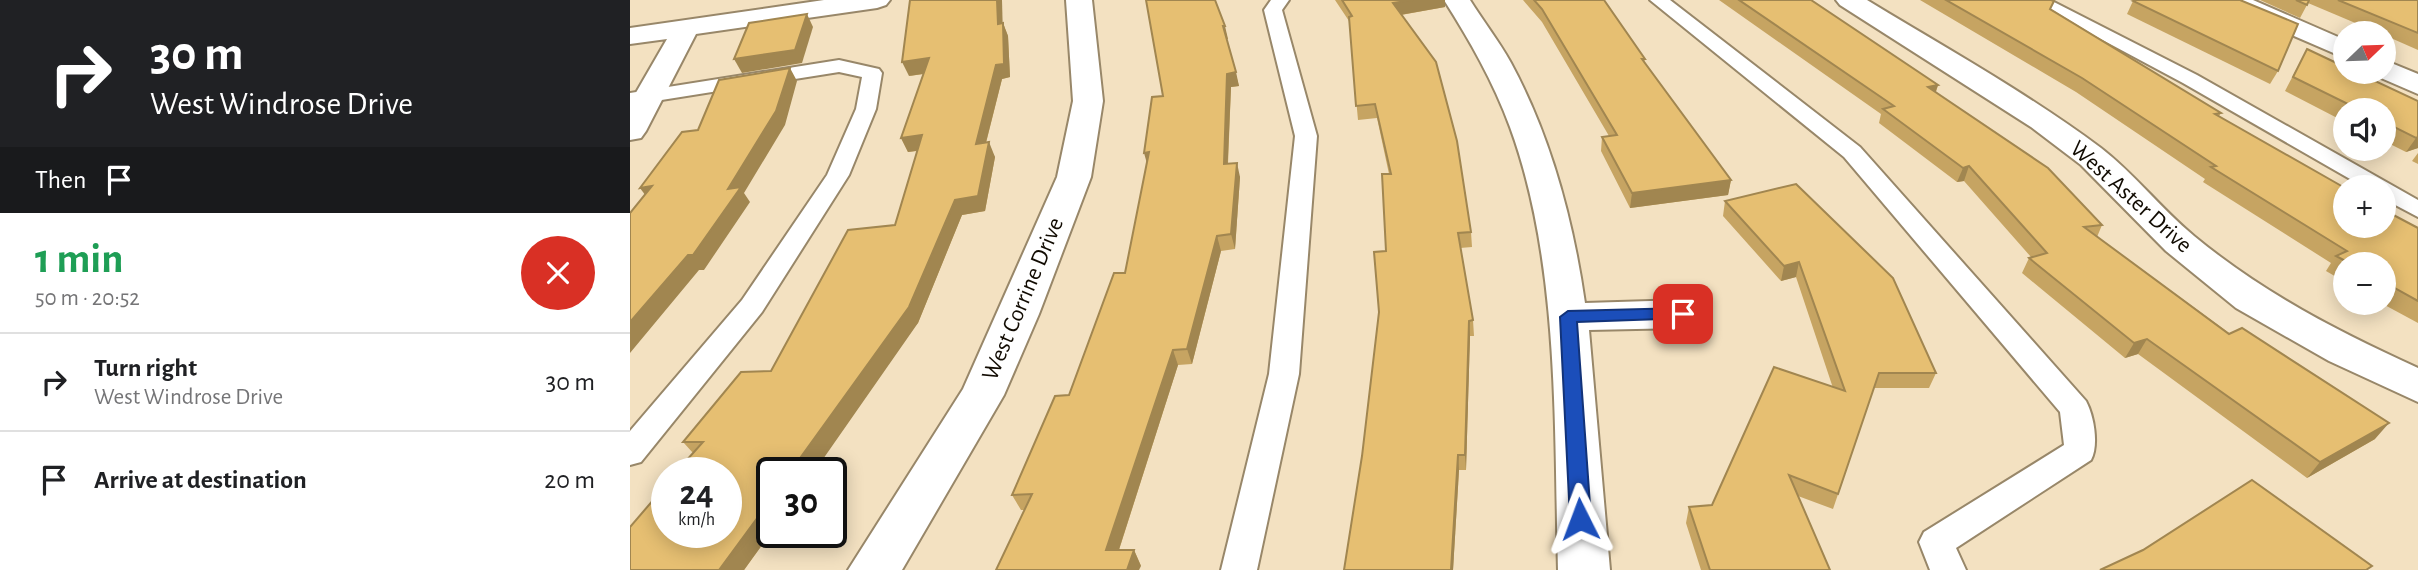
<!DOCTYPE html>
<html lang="en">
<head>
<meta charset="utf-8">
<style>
	:root { --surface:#fff; --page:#f6f6f6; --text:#202124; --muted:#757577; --line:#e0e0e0 }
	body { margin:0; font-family:"Alegreya Sans",sans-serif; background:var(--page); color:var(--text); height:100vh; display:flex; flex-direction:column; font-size:26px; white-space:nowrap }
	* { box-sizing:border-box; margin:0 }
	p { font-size:23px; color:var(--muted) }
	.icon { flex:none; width:38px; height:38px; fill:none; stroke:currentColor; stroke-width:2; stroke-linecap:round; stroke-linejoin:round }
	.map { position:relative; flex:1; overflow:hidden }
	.side { display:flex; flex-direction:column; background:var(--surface); width:630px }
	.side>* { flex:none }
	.top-card { background:#202124; color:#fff; overflow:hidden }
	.needle { width:46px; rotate:67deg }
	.fabs { position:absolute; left:1703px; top:21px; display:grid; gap:14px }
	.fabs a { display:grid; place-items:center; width:63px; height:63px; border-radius:50%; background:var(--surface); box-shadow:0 4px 18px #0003; font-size:35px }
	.speed { position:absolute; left:21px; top:457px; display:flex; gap:14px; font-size:35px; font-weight:700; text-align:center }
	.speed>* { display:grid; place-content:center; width:91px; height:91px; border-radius:50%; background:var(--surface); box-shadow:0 4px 18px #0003; line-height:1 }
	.speed small { font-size:18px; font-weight:400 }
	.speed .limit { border:4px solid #111; border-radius:10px; background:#fff; color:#111 }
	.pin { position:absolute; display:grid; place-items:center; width:60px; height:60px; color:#fff; margin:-30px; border-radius:14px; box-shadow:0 4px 10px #0006 }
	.me { position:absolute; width:77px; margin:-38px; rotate:357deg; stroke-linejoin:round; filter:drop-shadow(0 0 5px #0008) }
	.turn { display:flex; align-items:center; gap:24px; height:147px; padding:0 35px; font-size:32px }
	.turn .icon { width:91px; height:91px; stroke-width:2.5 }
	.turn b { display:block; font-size:49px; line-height:60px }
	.then { display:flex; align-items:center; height:66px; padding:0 35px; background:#0003; gap:14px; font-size:26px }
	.round { display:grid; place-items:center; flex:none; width:74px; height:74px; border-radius:37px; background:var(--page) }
	.summary { display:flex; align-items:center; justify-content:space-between; height:119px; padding:0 35px }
	h1 { font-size:42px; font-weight:700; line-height:52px; color:#1e9e55 }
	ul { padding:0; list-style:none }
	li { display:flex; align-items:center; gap:21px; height:98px; padding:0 35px; border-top:2px solid var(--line) }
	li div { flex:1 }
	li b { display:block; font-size:26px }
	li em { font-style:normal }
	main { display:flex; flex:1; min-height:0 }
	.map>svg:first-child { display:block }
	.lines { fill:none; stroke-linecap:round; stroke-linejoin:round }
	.lane-casing { stroke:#988769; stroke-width:4 }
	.street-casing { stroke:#988769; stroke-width:4 }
	.lane { fill:#fff; fill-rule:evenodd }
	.street { fill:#fff; fill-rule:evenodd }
	.wall { fill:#c6a462 }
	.shaded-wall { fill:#a18650 }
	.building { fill:#e6bf72; stroke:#a18650; stroke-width:2 }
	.route { fill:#1b4eba; stroke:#123379; stroke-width:2 }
	.labels { text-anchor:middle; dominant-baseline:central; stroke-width:5; stroke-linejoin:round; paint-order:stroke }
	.street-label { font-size:24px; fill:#110b02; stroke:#fff }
</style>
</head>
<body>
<main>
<section class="side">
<div class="top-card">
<div class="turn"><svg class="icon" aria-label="right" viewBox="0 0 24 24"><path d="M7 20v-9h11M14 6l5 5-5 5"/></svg><div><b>30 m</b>West Windrose Drive</div></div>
<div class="then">Then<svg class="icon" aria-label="arrive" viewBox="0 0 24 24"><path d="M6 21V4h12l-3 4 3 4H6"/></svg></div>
</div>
<div class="summary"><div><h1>1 min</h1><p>50 m · 20:52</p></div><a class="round" style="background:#d93025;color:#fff"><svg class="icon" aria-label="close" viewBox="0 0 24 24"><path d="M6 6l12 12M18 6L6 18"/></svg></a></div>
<ul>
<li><svg class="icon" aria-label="right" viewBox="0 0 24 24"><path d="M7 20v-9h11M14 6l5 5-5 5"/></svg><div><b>Turn right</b><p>West Windrose Drive</p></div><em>30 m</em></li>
<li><svg class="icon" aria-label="arrive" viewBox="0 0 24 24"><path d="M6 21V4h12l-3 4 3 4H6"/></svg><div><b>Arrive at destination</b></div><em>20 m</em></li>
</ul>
</section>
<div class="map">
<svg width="1788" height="570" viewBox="0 0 1788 570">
	<rect width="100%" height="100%" fill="#f3e1c1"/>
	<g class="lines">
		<defs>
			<g id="lane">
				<polygon points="641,0 659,0 652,10 687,136 669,374 627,570 591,570 639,374 665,136 634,10"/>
				<path d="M1020,0H1040L1230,147L1456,401C1464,416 1469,445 1461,460L1326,548L1336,570H1300L1289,542L1294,532L1434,445L1430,412L1214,157Z"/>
				<polygon points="1398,0 1420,0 1567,75 1788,200 1788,217 1754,199 1754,187 1734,187 1553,83"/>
				<polygon points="209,60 249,69 252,73 246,109 219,175 132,312 11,462 0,465 0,431 112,300 197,175 226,109 232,77 209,72 0,105 0,93"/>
			</g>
			<g id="street">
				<polygon points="194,0 260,0 256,5 247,8 66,34 16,131 11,138 0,140 0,103 37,39 0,44 0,28"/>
				<polygon points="436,0 462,0 473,101 461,177 409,314 374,395 272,570 218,570 333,389 427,177 443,101"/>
				<path d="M814,0H840C853,21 869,41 881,63C921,137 943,220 955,303L1053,300L1067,304L1073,314L1067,324L1053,328L959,330L980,570H928C924,427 930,263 880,127C863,81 840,41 814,0Z"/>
				<path d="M1206,0H1237C1316,48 1397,93 1471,148C1505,174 1531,209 1564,236C1633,293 1707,331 1788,368V402L1699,361L1606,308L1536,251L1451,165L1401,127L1210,5Z"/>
				<polygon points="1588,0 1623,0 1715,40 1715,58 1592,5"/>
				<polygon points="1754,60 1788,74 1788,94 1744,75 1742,72 1754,72"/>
			</g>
		</defs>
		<!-- lane casing -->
		<use href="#lane" class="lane-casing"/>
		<!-- street casing -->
		<use href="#street" class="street-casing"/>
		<!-- lane -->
		<use href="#lane" class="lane"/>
		<!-- street -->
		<use href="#street" class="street"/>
	</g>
	<!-- wall -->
	<g class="wall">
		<polygon points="516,0 598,39 596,39 609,86 601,87 598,164 610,177 605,249 591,251 562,364 548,365 489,550 504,550 511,566 395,510 391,510 382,495 439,395 495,273 533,96"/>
		<polygon points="705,0 815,0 815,7 771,15 841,232 842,247 830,248 843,320 844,336 840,336 836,470 829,470 823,570 714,570 732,456 756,251 759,174 747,118 728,120 719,21"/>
		<polygon points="893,0 974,0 1015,59 1014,63 1101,180 1098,195 1000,208 971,151 972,137 979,136 912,22"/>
		<polygon points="1089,0 1181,0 1308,85 1306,92 1472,225 1467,237 1745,439 1677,478 1508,354 1495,358 1392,273 1399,258 1401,257 1334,181 1327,182 1249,123 1251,114"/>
		<polygon points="1290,0 1421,0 1421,9 1591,113 1589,116 1774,222 1788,228 1788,323 1751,303 1754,303 1754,264 1715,264 1715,282 1696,271 1701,263 1573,182 1575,179 1446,92"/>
		<polygon points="1630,0 1788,0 1788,50 1754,35 1754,33 1749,33 1678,3 1670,18"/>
		<polygon points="1503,1 1648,71 1640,84 1497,14"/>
		<polygon points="373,23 378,36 380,77 372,79 356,143 365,157 355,211 332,215 288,323 142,472 142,531 114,570 63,453 53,442 141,371 265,225 287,151 278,152 271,138 294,74 279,76"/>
		<polygon points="1677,49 1788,101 1788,148 1776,152 1754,141 1754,110 1715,110 1715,122 1655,91"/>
		<polygon points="1788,153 1788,164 1782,161"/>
		<polygon points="1095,201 1306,373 1299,388 1244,388 1203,509 1168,496 1200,570 1071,570 1056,523 1059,507 1082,505 1203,388 1166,277 1151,281 1093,216"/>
	</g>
	<!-- shaded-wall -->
	<g class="shaded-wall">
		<polygon points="367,0 372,0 373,37 368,24"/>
		<polygon points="783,0 815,0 815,7 764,16 763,3"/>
		<polygon points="177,14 183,27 172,63 112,73 104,59"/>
		<polygon points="373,23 378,36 380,77 372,79 352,158 346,144"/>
		<polygon points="593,26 595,26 598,39 595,39"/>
		<polygon points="299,58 305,72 279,76 272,62"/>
		<polygon points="160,68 167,81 155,125 114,193 120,202 74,270 69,270 0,353 0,322"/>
		<polygon points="606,72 609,86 601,87 597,179 594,164 597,74"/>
		<polygon points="1308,85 1303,99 1298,87"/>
		<polygon points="292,135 299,149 278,152 271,138"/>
		<polygon points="1788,137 1788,148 1776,152 1786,138"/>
		<polygon points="359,142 365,157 355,211 332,215 288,323 184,472 160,472"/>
		<polygon points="519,152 518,167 514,153"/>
		<polygon points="607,163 610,177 605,249 601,234"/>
		<polygon points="1339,166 1334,181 1327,182 1333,168"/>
		<polygon points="1101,180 1098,195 1000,208 1002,193"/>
		<polygon points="22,186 21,203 10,188"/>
		<polygon points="587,236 591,251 562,364 557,349"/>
		<polygon points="1169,262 1166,277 1151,281 1154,266"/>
		<polygon points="839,321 840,336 836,470 835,455"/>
		<polygon points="1517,339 1508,354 1495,358 1504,343"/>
		<polygon points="543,350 548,365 484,565 476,550"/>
		<polygon points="1759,423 1745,439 1677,478 1690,462"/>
		<polygon points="828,455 829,470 823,570 821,570"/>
		<polygon points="142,498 142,531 114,570 89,570"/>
		<polygon points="504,550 511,566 509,570 497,570"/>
	</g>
	<!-- building -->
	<g class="building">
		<polygon points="280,0 367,0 368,24 373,23 374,64 366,65 346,144 359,142 348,196 325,200 279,307 160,472 142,472 142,498 89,570 0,570 0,527 37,484 37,532 96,532 96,472 46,472 73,442 53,442 111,372 141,371 218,230 265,225 292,135 271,138 299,58 272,62"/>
		<polygon points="516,0 585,0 595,26 593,26 606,72 597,74 594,164 607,163 601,234 587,236 557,349 543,350 476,550 504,550 497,570 366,570 402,494 382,495 425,396 439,395 484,273 495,273 519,152 514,153 522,97 533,96"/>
		<polygon points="712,0 783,0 763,3 806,62 827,141 841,232 828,233 843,320 839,321 835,455 828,455 821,570 714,570 732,456 749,312 744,252 756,251 752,174 761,174 745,104 726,106 719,17 722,16"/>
		<polygon points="904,0 974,0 1015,59 1012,59 1101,180 1002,193 972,137 987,135 912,9"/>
		<polygon points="1109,0 1181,0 1308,85 1298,87 1418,168 1472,225 1454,227 1599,334 1612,328 1759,423 1690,462 1517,339 1504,343 1399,258 1417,253 1339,166 1333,168 1253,109 1264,106"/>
		<polygon points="1316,0 1421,0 1424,1 1420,9 1591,113 1585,114 1715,188 1715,226 1754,226 1754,210 1788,228 1788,301 1754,282 1754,264 1721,264 1706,256 1717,251 1581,167 1586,166 1452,78"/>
		<polygon points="1506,0 1610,0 1668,24 1648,71 1503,1"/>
		<polygon points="1666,0 1679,0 1677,5"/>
		<polygon points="1708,0 1788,0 1788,33"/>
		<polygon points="177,14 165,50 104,59 119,23"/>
		<polygon points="1677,49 1715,67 1715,72 1726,72 1788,101 1788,137 1786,138 1754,122 1754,110 1730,110 1663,77"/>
		<polygon points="160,68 146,111 98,189 111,187 63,255 58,255 0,322 0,213 22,186 10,188 52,132 68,130 89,80"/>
		<polygon points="1166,184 1263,278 1306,373 1249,373 1208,494 1159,475 1200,570 1080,570 1059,507 1082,505 1144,367 1215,391 1169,262 1154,266 1095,201"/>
		<polygon points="1622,480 1742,566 1736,570 1470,570 1513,550"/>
	</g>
	<!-- route -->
	<polygon class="route" points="1053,308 1059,310 1059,318 947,322 961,519 958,525 950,528 943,525 940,519 930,317 938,311"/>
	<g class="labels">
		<!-- street labels -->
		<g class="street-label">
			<text transform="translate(1501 197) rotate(42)">West Aster Drive</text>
			<text transform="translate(393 299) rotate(-67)">West Corrine Drive</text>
		</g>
	</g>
</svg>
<div class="fabs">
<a><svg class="needle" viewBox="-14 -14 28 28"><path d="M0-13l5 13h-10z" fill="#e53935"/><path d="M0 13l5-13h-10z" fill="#757577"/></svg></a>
<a><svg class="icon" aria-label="sound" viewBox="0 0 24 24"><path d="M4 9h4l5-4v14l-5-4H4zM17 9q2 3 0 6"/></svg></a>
<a>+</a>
<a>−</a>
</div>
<div class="speed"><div>24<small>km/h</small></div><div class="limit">30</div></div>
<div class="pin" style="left:1053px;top:314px;background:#d93025"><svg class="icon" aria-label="arrive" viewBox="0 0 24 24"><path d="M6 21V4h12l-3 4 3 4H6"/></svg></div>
<svg class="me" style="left:950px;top:519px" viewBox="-20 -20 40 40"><path d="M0-17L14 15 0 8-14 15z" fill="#1b4eba" stroke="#fff" stroke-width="4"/></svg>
</div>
</main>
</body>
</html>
